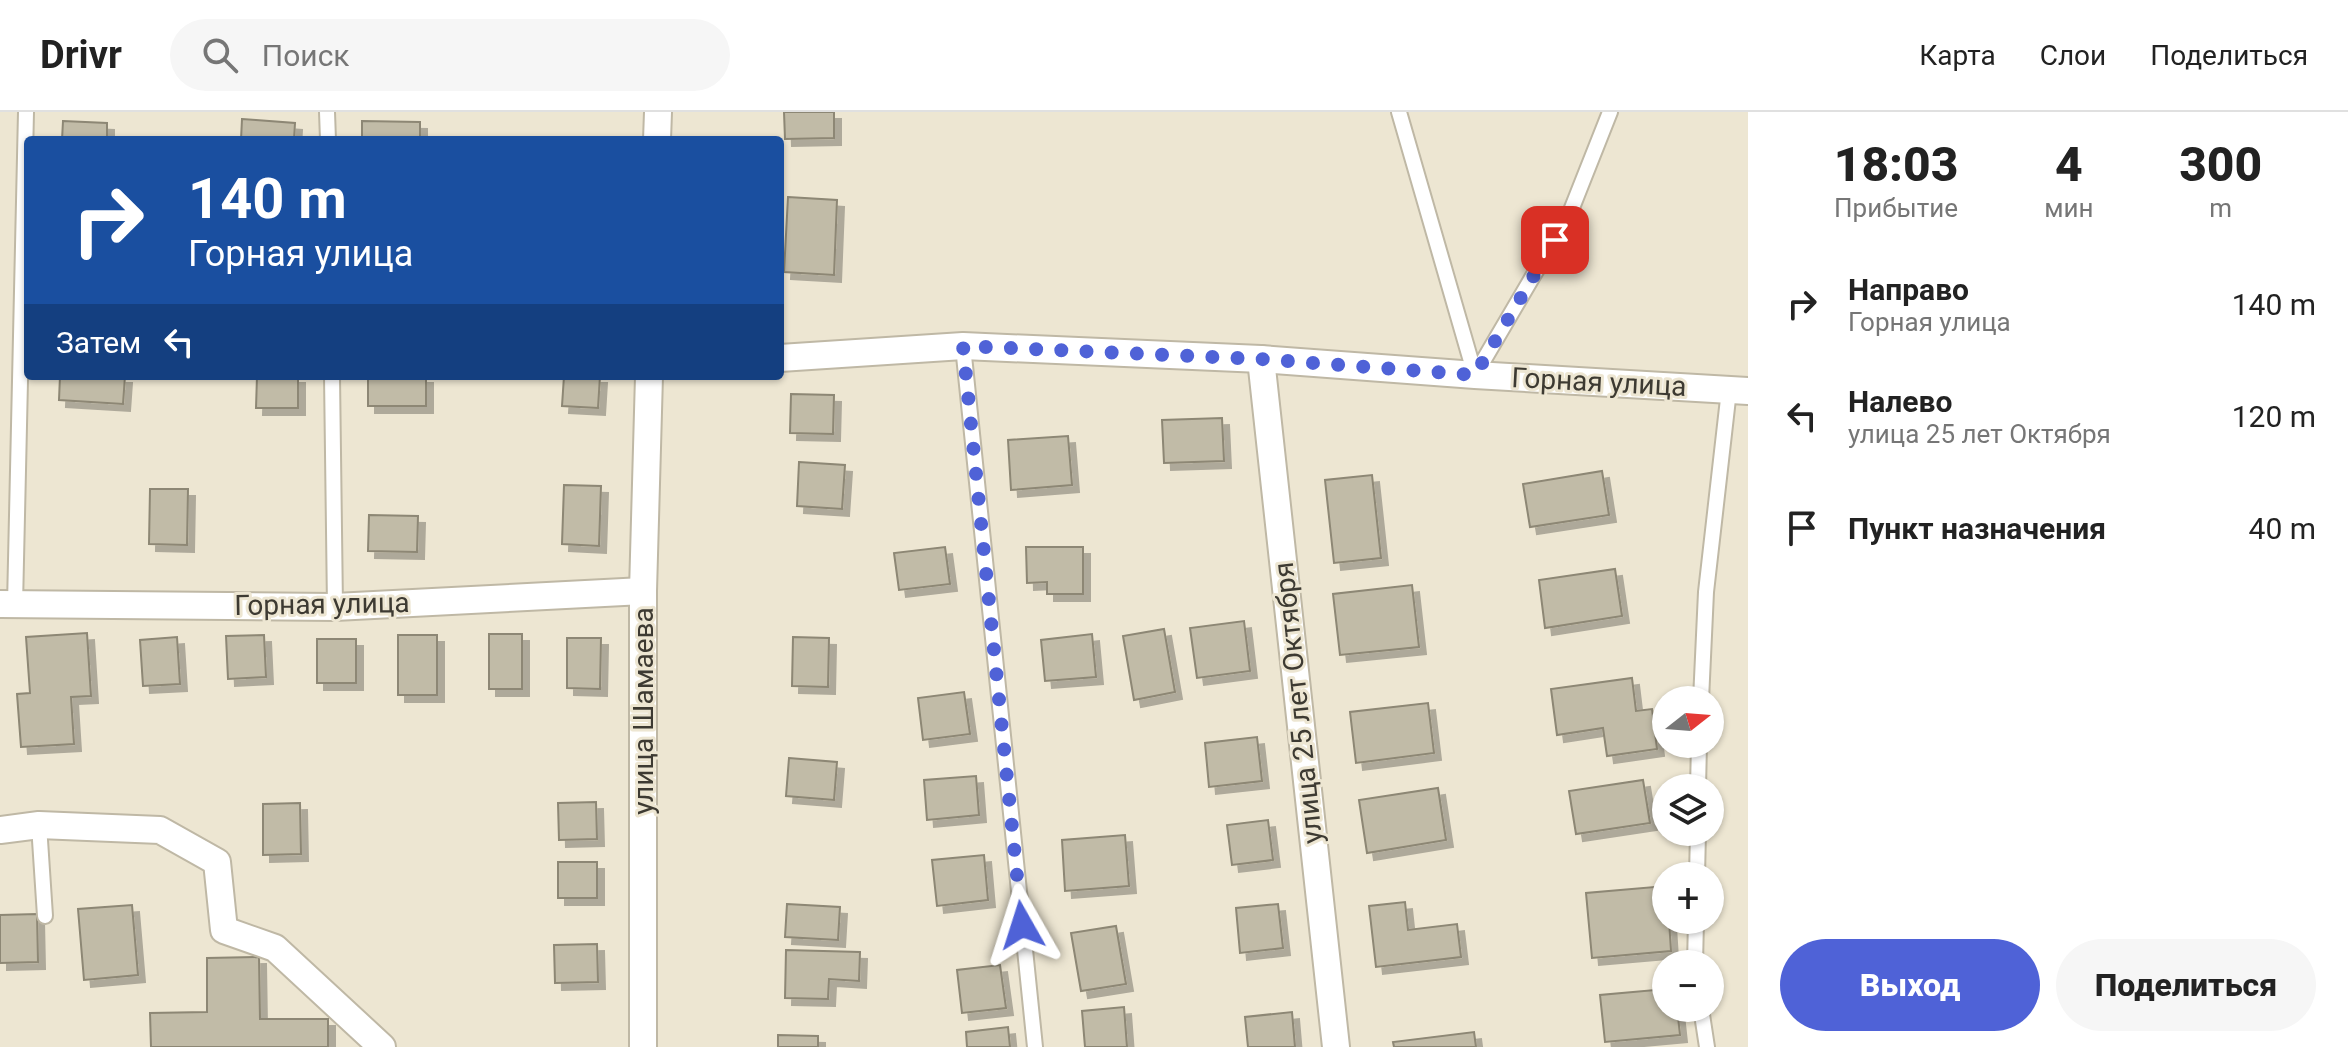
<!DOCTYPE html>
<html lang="ru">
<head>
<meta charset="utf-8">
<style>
	:root { --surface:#fff; --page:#f6f6f6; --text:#222; --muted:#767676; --line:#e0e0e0; --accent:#4f62d7 }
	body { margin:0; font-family:Roboto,sans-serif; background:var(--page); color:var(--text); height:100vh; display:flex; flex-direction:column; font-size:30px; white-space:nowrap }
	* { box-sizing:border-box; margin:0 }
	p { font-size:26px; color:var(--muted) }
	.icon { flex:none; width:44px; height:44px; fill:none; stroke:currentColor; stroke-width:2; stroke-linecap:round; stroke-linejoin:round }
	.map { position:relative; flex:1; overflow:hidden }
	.panel { display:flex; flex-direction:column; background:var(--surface); width:600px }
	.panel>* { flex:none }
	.hud { position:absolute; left:24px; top:24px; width:760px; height:244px; border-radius:8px; box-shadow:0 2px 6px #0004; background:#1a4fa0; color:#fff; overflow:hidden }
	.needle { width:52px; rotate:73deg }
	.fabs { position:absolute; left:1652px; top:574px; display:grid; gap:16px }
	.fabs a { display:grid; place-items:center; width:72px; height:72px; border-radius:50%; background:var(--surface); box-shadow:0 2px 6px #0004; font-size:40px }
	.pin { position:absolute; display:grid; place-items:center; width:68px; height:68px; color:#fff; margin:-34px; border-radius:16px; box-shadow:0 4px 12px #0006 }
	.me { position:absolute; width:88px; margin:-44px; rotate:354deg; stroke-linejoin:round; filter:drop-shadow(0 0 6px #0008) }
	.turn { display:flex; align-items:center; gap:28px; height:168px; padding:0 32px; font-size:36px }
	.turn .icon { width:104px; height:104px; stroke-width:2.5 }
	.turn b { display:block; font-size:56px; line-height:68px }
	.then { display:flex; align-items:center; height:76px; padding:0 32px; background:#0003; gap:16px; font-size:30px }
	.eta { display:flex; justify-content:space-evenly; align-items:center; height:136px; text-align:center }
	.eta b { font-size:48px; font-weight:800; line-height:56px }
	.primary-button { display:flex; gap:16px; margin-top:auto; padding:16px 32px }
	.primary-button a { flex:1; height:92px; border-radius:48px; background:var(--accent); color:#fff; font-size:32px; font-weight:800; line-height:92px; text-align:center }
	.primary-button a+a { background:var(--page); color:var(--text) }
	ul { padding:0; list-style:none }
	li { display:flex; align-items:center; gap:24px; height:112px; padding:0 32px }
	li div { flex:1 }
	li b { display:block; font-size:30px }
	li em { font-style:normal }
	header { display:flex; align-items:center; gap:48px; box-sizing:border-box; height:112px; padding:0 40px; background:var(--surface); border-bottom:2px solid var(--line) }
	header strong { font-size:38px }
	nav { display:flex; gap:44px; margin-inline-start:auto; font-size:28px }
	.search { width:560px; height:72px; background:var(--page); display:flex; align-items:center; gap:20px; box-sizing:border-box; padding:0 28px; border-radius:44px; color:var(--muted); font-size:30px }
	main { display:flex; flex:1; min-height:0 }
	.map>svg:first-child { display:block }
	.building { fill:#c1bba7; stroke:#8d8774; stroke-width:2; filter:url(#shadow) }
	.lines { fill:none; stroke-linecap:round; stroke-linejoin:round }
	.lane-casing { stroke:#bfb8a5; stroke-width:18 }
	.street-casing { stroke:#bfb8a5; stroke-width:30 }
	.lane { stroke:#fff; stroke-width:14 }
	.street { stroke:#fff; stroke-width:26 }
	.route { stroke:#4f62d7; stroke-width:14; stroke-dasharray:0 25.2 }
	.labels { text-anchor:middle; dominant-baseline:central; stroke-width:6; stroke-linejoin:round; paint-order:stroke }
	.street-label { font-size:28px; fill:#3d3a32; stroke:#ede6d2 }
</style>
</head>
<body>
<header>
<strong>Drivr</strong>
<div class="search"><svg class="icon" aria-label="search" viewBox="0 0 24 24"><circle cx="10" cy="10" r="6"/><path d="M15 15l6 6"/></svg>Поиск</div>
<nav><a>Карта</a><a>Слои</a><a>Поделиться</a></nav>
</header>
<main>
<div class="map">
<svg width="1748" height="935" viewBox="0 0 1748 935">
	<defs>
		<filter id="shadow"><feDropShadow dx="7" dy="7" stdDeviation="0" flood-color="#0004"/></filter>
	</defs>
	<rect width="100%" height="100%" fill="#ede6d2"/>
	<!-- building -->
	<g class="building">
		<polygon points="784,0 834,0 834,26 785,27"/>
		<polygon points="242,7 295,11 294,28 241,28"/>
		<polygon points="63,9 107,11 107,28 62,28"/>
		<polygon points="362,9 420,10 420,28 362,28"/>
		<polygon points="788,85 837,88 834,163 784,160"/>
		<polygon points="60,264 125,264 123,292 59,288"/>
		<polygon points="257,264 298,264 298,296 256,296"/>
		<rect x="368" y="264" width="58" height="30"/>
		<polygon points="564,264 600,264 598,296 562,294"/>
		<polygon points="791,282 834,283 833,322 790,321"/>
		<polygon points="1222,306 1224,349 1164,351 1162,308"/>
		<polygon points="1068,324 1072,373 1011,378 1008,328"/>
		<polygon points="799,350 845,353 842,397 797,394"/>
		<polygon points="1602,359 1609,403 1530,415 1523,372"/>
		<polygon points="1372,363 1381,446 1334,451 1325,368"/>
		<polygon points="564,373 601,374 599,434 562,432"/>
		<polygon points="150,377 188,377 187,433 149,432"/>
		<polygon points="369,403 418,404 417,440 368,439"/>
		<polygon points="945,435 950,472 899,478 894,441"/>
		<polygon points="1026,435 1083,435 1083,482 1047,482 1047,470 1027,471"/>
		<polygon points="1615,457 1622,504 1545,516 1539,468"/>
		<polygon points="1412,473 1419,535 1340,543 1333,482"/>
		<polygon points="1244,509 1250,559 1197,566 1190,516"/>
		<polygon points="1164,517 1175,580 1134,588 1123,524"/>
		<polygon points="87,521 91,584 71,585 74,632 21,635 17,582 30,581 26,525"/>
		<rect x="489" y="522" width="33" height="55"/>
		<polygon points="1092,522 1096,565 1045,569 1041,528"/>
		<polygon points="264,523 266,565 228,567 226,524"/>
		<rect x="398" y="523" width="39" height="60"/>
		<polygon points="177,525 180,572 143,574 140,528"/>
		<polygon points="793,525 829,526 828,575 792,574"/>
		<polygon points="567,526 601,526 600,577 567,576"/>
		<rect x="317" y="527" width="39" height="44"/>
		<polygon points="1632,566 1636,599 1652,597 1657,637 1607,644 1603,616 1557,623 1551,577"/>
		<polygon points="964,580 970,622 923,628 918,586"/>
		<polygon points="1428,591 1434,641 1356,651 1350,600"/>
		<polygon points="1257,625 1262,669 1209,675 1205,631"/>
		<polygon points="789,646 837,650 834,688 786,684"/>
		<polygon points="976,664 979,703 927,708 924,668"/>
		<polygon points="1643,668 1650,711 1576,722 1569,679"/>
		<polygon points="1438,676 1446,728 1367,741 1359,688"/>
		<polygon points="596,690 597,727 559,728 558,691"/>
		<polygon points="300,691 301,742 263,743 263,692"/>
		<polygon points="1268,708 1273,748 1232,753 1227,713"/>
		<polygon points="1125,723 1129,774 1065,779 1062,728"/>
		<polygon points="984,743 988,788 937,794 932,748"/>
		<rect x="558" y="750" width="39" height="36"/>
		<polygon points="1666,774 1666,808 1669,808 1671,839 1592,846 1586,781"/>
		<polygon points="1405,790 1408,818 1457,812 1461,845 1376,855 1369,794"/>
		<polygon points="787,792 840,795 838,828 785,825"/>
		<polygon points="1278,792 1283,836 1240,841 1236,796"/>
		<polygon points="132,793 138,863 84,868 78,797"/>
		<polygon points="37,802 38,850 0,851 0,803"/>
		<polygon points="1116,814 1126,872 1081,879 1071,821"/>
		<polygon points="597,832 598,870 555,871 554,833"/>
		<polygon points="786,838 860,840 859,869 829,867 828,887 785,886"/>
		<polygon points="259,845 260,907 328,907 328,935 151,935 150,901 207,900 207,846"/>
		<polygon points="1000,853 1006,896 962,901 957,858"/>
		<polygon points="1666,877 1666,896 1677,896 1680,923 1605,930 1600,883"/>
		<polygon points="1124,895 1127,935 1085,935 1082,899"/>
		<polygon points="1292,900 1295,935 1248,935 1245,905"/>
		<polygon points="1008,915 1010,935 967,935 966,920"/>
		<polygon points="1474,920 1476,935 1394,935 1393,930"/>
		<polygon points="778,923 818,924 818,935 778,935"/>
	</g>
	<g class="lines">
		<defs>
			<g id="lane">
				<polyline points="327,0 328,28"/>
				<polyline points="1399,0 1475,263"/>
				<polyline points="963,234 1035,935"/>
				<polyline points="1475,263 1570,101 1610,0"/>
				<polyline points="332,264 335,495"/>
				<polyline points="15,493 26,0"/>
				<polyline points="1701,588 1706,480 1729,278"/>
				<polyline points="1698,676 1699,632"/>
				<polyline points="39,713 45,804"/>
				<polyline points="1697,764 1698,720"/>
				<polyline points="1695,852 1696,808"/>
				<polyline points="1701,896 1707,935"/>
			</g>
			<g id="street">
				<polyline points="657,28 658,0"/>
				<polyline points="780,246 963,234 1261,247 1475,263 1748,279"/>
				<polyline points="1261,247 1336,935"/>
				<polyline points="0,492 335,495 643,479"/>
				<polyline points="0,718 39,713 160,718 217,750 224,818 275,836 382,935"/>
				<polyline points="643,935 643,479 649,264"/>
			</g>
		</defs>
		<!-- lane casing -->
		<use href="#lane" class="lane-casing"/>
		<!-- street casing -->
		<use href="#street" class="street-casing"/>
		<!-- lane -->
		<use href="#lane" class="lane"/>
		<!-- street -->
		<use href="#street" class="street"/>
	</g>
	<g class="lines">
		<!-- route -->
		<polyline class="route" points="1022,813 963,234 1261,247 1475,263 1555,128"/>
	</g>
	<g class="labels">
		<!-- street labels -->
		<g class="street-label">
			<text transform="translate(1599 270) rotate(3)">Горная улица</text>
			<text transform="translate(322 492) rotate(-1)">Горная улица</text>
			<text transform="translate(1298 591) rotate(-96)">улица 25 лет Октября</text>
			<text transform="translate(643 599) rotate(-90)">улица Шамаева</text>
		</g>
	</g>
</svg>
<div class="fabs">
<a><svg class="needle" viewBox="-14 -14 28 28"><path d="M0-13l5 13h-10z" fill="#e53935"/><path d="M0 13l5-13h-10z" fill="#767676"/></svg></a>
<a><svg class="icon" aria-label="layers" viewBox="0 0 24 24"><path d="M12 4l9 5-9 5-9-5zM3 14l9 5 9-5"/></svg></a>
<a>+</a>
<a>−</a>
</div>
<div class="pin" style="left:1555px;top:128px;background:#d93025"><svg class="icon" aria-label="arrive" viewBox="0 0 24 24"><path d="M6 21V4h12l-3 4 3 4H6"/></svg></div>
<svg class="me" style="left:1022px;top:813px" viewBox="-20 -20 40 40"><path d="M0-17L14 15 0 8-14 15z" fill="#4f62d7" stroke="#fff" stroke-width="4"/></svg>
<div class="hud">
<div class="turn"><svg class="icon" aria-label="right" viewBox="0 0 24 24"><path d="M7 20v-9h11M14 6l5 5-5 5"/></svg><div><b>140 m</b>Горная улица</div></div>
<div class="then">Затем<svg class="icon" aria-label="left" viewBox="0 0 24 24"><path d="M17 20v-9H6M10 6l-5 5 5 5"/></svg></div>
</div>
</div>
<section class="panel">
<div class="eta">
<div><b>18:03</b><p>Прибытие</p></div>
<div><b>4</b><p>мин</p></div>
<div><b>300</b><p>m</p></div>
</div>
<ul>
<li><svg class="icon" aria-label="right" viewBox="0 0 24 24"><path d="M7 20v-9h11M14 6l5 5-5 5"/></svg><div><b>Направо</b><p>Горная улица</p></div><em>140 m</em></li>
<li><svg class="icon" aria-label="left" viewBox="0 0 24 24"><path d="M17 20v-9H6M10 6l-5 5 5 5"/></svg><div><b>Налево</b><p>улица 25 лет Октября</p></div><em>120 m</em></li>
<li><svg class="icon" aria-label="arrive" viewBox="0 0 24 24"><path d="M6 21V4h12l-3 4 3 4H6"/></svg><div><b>Пункт назначения</b></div><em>40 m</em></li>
</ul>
<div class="primary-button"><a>Выход</a><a>Поделиться</a></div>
</section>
</main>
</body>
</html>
